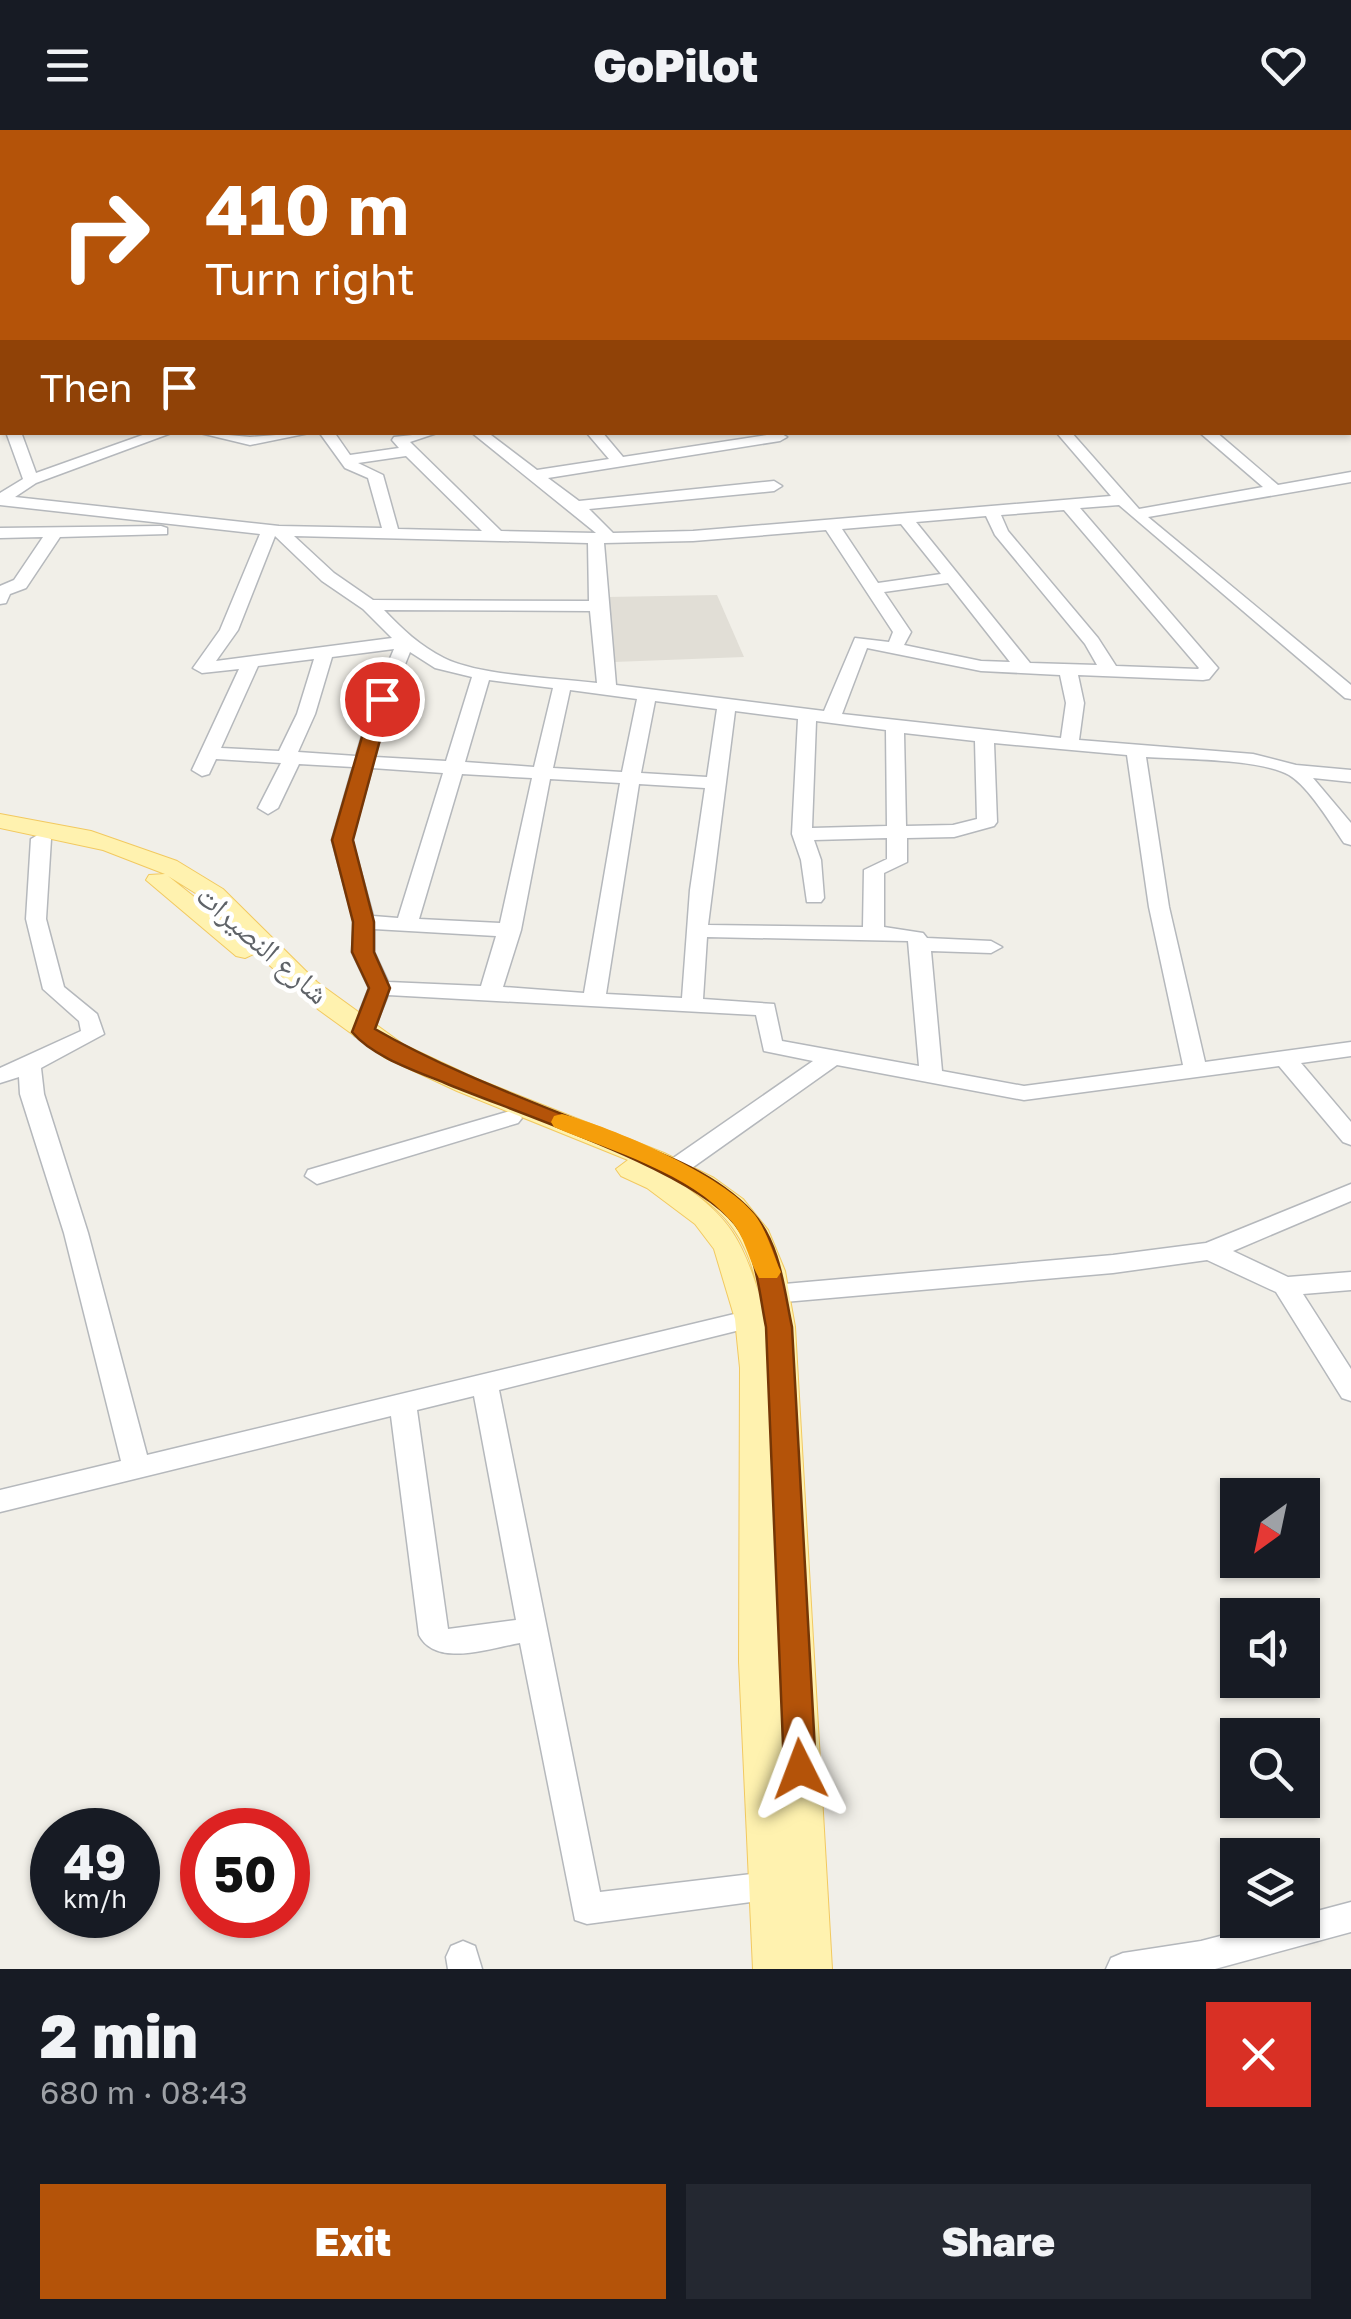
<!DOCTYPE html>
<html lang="en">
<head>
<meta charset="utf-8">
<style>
	:root { --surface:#171b24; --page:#242831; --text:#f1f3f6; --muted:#9ea1a6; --accent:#b45309 }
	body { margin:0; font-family:"Golos Text","Noto Naskh Arabic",sans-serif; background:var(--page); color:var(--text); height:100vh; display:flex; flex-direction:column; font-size:38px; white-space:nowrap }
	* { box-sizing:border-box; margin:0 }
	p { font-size:32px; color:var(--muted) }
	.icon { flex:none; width:55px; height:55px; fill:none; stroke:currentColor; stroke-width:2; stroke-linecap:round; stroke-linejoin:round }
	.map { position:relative; height:1839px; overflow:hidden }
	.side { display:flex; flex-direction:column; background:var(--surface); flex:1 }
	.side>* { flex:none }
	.guide { position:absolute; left:0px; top:0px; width:1352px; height:305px; box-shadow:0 2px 8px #0004; background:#b45309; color:#fff; overflow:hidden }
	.needle { width:65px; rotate:213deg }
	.buttons { position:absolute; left:1220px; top:1348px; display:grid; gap:20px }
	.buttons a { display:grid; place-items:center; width:100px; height:100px; border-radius:0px; background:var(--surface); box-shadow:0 2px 8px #0004; font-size:50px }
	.speed { position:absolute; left:30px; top:1678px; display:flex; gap:20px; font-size:50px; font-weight:700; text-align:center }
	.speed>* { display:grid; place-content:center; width:130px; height:130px; border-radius:50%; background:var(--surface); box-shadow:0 2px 8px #0004; line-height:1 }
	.speed small { font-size:25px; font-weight:400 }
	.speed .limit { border:15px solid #d22; background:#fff; color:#111 }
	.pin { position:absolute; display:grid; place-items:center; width:85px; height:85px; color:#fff; margin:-42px; border:5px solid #fff; border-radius:50%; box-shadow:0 2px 10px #0007 }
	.me { position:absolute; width:110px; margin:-55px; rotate:357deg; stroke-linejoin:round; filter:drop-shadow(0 0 8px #0008) }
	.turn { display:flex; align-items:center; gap:35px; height:210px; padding:0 40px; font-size:45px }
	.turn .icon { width:130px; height:130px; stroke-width:2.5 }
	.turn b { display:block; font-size:70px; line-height:85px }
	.then { display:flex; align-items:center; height:95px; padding:0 40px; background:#0003; gap:20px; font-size:38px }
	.round { display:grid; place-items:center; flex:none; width:105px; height:105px; border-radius:0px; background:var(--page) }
	.summary { display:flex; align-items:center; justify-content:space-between; height:170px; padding:0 40px }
	h1 { font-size:60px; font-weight:800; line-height:75px }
	.button { display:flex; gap:20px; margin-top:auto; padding:20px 40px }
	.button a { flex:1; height:115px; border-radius:0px; background:var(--accent); color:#fff; font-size:40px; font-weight:800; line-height:115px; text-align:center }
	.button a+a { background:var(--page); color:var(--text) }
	header { display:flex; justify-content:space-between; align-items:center; height:130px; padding:0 40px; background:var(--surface); font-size:45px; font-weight:800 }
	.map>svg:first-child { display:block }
	.education { fill:#e1ded6 }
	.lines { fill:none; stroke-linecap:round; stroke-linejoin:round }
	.minor-casing { stroke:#b5b8bc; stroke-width:3 }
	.major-casing { stroke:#f2c960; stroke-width:2 }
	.minor { fill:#fff; fill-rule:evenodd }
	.major { fill:#fff2af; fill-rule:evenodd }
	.route { fill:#b45309; stroke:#753606; stroke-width:2.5 }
	.slow { fill:#f59e0b }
	.labels { text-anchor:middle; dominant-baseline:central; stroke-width:9; stroke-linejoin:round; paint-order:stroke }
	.street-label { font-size:30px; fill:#5f6368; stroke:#fff }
</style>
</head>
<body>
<header><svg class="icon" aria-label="menu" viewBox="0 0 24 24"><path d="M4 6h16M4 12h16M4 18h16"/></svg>GoPilot<svg class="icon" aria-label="heart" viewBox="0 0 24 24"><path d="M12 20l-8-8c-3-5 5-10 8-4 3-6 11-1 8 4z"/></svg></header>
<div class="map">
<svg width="1351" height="1839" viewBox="0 0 1351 1839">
	<rect width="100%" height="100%" fill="#f1efe8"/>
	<!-- education -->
	<polygon class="education" points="717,465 744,527 614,532 607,467"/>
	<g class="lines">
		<defs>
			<g id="minor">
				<polygon points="387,0 399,0 400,2 389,2"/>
				<polygon points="519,0 531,0 532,2 521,2"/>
				<polygon points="777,0 789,0 791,2 779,2"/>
				<polygon points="868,0 880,0 882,2 870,2"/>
				<polygon points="924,0 936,0 938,2 926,2"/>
				<polygon points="1017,0 1029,0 1031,2 1019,2"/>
				<polygon points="1161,0 1176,0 1178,2 1163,2"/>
				<polygon points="1226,0 1241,0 1243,2 1228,2"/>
				<rect x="0" y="33" width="2" height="6"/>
				<rect x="1350" y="43" width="1" height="7"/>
				<rect x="1350" y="75" width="1" height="8"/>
				<rect x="1350" y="100" width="1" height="8"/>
				<polygon points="0,114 2,115 2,132 0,131"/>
				<rect x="1350" y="130" width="1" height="8"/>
				<polygon points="2,161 2,169 0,170 0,162"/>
				<rect x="1350" y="162" width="1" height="8"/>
				<rect x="0" y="231" width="2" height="8"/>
				<rect x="1350" y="235" width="1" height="9"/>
				<rect x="0" y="268" width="2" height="12"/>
				<path d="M6,302H21L36,343L151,302H174L36,353L15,367L279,396L382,398L368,348L345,338L319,302H334L350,325L399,318L392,310L394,307L440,302L410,312L501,401L596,403L471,302H487L537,340L609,329L586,302H602L623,327L780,303L787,307L780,311L548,348L579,371L774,351L782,356L774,361L589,379L613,403L693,401L1111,366L1056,302H1071L1139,379L1263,357L1199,302H1216L1278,355L1351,342V352L1148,387L1351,555V569L1345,568L1119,375L1080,378L1218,538L1209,549L1203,550L1078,545L1084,573L1079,610L1253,624L1296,635L1351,640V652L1313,648L1351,693V715L1344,713C1331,694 1309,657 1289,645C1262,629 1180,629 1146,627L1169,777L1205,932L1351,912V926L1301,933L1351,992V1015L1343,1012L1279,936L1024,970L837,935L682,1045L674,1047L662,1039L666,1033L813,931L764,921L756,885L388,865L371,906H355L352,901L369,858L352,822L354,792L332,710L353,637L299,634L278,678L268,684L258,678L281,633L216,629L209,644L202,646L192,640L239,539L202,543L193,538L220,500L260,404L0,375V363L23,349ZM406,326L482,401L398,399L383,345L358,333ZM1064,380L1199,538L1198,539L1116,536L1098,508L1008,401L1001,385ZM986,386L995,405L1085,514L1097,535L1030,533L916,392ZM901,394L941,444L878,453L842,399ZM826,400L893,502L889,512L855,508L824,581L616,555L604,413L693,411ZM275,406L322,451L363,479L392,508L216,531L238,500ZM294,406L588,413L589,471L373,470L334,443ZM948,453L1010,532L981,531L904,515L911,502L884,462ZM384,480L590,481L597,553C556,548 480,546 444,528C420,516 402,499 384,480ZM867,518L981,541L1060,545L1066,573L1061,608L842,584ZM394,519L373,569L356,626L298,622L315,584L332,527ZM410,522L435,538L472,547L446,631L375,627L391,569ZM314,529L297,584L279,621L221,618L258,536ZM489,550L553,558L534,637L465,632ZM570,560L637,569L622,642L553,638ZM655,571L717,579L707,647L641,643ZM735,581L798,589L792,704L801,730L807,772H821L824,768L821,730L814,710L887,708V729L864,740L863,797L708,795ZM816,591L886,600L887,696L812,698ZM904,603L975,611L977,689L953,695L906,696ZM994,613L1127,625L1149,777L1183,935L1024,956L942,941L931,821L991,823L1002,817L991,811L927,808L923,803L884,797V743L907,732V708L954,707L994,696L997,692ZM372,638L443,643L398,788L373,786L352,710ZM462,644L532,648L500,793L419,789ZM550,649L620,653L584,863L503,857L521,800ZM639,654L705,658L690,760L682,868L606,864ZM374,799L496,806L481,856L388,852L374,822ZM707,807L908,811L919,936L782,911L774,874L703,869Z"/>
				<polygon points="196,302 250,307 314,302 250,315"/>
				<polygon points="161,396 167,398 167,404 60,407 26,458 10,464 6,473 0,474 0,456 14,450 43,407 0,408 0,398"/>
				<path d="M41,703L51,709L46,789L64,857L97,884L104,904L41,938L44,964L88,1103L147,1325L751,1180L760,1183L764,1189L760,1195L499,1260L600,1762L769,1742L781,1746L785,1757L781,1768L587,1794L575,1790L520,1513C490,1518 436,1538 419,1505L391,1286L0,1382V1360L121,1331L64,1103L20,964L19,947L0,953V938L81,901L79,891L43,859L26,789L31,709ZM474,1266L516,1490L448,1499L417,1280Z"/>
				<polygon points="510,981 518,983 522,988 518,993 317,1054 305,1046 308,1040"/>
				<polygon points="1351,1054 1351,1071 1233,1121 1288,1147 1351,1142 1351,1160 1303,1164 1351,1239 1351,1271 1342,1268 1276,1162 1207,1130 1113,1143 773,1173 764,1170 760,1164 764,1158 773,1155 1113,1125 1206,1113"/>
				<polygon points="1351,1772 1351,1802 1215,1839 1106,1839 1111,1828 1123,1823 1201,1811 1282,1790 1302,1790 1302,1785"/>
				<polygon points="463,1811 475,1816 482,1839 448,1839 446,1827 451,1816"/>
			</g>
			<path id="major" d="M0,684L91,701L177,731L223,759L317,852L404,915L477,949L664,1023L714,1048L743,1069L768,1100L785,1141L795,1197L832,1839H753L739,1532L740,1238L735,1189L714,1119L695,1094L647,1058L621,1046L616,1039L628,1030L457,961L384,927L319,880L256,823L245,828L236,826L146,750L149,745L165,744L103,720L0,698ZM168,746L205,769L227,793ZM687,1058C729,1083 749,1113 758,1161C742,1111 730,1089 687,1058Z"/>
		</defs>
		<!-- minor casing -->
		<use href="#minor" class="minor-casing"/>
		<!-- major casing -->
		<use href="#major" class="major-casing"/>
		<!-- minor -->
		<use href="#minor" class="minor"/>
		<!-- major -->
		<use href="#major" class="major"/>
	</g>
	<!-- route -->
	<path class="route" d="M382,563L391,569L353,710L374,792V822L390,858L375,899C446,940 523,968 599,999C652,1020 712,1039 752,1082C780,1112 784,1159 792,1197L816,1639L811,1649L800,1653L788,1649L784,1639L766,1197C759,1163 757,1122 735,1094C693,1040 514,982 445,953C416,941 373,927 352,902L369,858L352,822L353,792L332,710L373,569Z"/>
	<!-- slow -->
	<path class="slow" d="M562,984C612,997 724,1045 755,1085C767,1101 773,1124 781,1142L777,1148H759C749,1131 745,1107 732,1092C689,1042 613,1022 554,997L551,992L554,986Z"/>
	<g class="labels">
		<!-- street labels -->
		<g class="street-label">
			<text transform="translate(263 814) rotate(41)">شارع النصيرات</text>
		</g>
	</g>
</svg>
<div class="buttons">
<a><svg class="needle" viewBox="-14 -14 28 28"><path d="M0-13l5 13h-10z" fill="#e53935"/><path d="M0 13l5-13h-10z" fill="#9ea1a6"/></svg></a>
<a><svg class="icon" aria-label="sound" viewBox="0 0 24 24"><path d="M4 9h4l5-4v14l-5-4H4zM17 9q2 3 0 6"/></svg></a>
<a><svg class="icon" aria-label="search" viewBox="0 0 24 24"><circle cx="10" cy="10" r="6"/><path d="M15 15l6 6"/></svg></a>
<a><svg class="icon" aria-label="layers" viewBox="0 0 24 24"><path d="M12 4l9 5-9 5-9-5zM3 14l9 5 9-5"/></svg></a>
</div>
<div class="speed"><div>49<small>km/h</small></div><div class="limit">50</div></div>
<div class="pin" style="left:382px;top:569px;background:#d93025"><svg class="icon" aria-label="arrive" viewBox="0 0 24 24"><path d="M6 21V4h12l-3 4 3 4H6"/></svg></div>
<svg class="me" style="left:800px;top:1639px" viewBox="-20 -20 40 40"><path d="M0-17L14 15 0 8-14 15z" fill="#b45309" stroke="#fff" stroke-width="4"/></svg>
<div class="guide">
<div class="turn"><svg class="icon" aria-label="right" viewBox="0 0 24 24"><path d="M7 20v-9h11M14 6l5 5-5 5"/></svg><div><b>410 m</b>Turn right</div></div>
<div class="then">Then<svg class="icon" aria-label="arrive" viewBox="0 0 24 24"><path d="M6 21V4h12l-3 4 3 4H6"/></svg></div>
</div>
</div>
<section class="side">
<div class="summary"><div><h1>2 min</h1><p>680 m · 08:43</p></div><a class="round" style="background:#d93025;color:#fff"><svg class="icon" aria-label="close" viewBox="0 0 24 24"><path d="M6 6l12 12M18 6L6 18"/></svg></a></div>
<div class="button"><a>Exit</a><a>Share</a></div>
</section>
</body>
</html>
